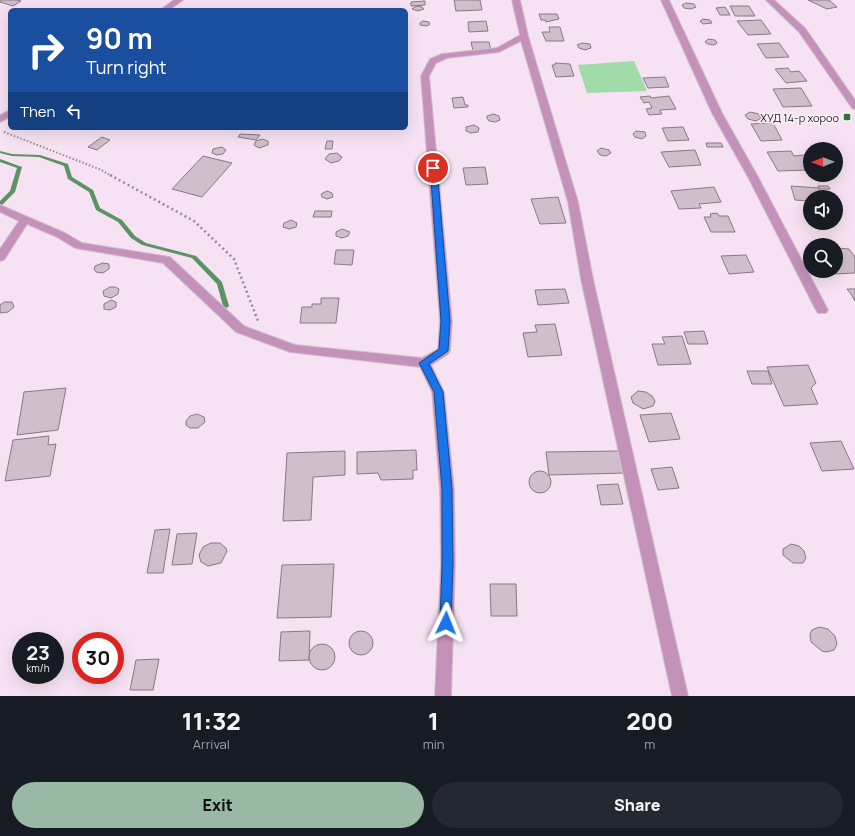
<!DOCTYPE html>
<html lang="en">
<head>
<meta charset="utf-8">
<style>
	:root { --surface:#171b24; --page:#242831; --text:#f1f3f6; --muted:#9ea1a6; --accent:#99b9a4 }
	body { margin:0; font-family:Manrope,sans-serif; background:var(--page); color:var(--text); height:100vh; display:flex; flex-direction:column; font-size:15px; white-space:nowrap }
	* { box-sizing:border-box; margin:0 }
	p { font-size:13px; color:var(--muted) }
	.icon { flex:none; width:22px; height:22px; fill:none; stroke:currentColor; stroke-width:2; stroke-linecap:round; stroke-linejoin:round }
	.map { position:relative; height:696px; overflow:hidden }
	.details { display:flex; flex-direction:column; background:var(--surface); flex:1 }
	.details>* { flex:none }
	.hud { position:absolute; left:8px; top:8px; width:400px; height:122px; border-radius:6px; box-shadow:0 4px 16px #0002; background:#1a4fa0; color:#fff; overflow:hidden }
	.needle { width:26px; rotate:269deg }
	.buttons { position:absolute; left:803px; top:142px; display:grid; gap:8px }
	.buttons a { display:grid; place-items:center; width:40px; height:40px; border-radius:50%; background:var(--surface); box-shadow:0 4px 16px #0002; font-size:20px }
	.speed { position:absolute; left:12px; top:632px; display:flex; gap:8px; font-size:20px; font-weight:700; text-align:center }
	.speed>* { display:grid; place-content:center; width:52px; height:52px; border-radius:50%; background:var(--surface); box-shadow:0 4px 16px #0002; line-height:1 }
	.speed small { font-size:10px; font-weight:400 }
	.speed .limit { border:6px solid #d22; background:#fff; color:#111 }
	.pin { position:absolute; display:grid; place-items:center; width:34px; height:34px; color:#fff; margin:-17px; border:2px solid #fff; border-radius:50%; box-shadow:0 1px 4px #0007 }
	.me { position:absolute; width:44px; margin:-22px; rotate:2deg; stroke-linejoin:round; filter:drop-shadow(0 0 3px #0008) }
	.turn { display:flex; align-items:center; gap:14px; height:84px; padding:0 12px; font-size:18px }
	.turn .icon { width:52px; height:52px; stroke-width:2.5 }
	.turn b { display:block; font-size:28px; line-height:34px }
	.then { display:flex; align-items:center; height:38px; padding:0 12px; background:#0003; gap:8px; font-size:15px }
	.eta { display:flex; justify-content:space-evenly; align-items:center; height:68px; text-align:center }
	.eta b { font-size:24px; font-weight:800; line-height:28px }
	.primary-button { display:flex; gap:8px; margin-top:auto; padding:8px 12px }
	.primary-button a { flex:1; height:46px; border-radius:24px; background:var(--accent); color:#111; font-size:16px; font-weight:800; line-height:46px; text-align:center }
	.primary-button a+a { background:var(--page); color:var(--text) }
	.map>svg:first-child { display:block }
	.green { fill:#a0dba9 }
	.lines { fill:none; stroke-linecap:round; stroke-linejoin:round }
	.stream { fill:#5b9266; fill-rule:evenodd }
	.building { fill:#d1becc; stroke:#8a7886 }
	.street-casing { stroke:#d3c1cf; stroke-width:2 }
	.path-far1 { stroke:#978994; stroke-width:2; stroke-dasharray:1.5 2; stroke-linecap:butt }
	.path { stroke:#978994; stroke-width:2.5; stroke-dasharray:2 3; stroke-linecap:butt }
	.street { fill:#c491ba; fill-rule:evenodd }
	.route { fill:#1a73e8; stroke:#114b97 }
	.poi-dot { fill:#2e733f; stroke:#fef2fb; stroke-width:1.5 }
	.labels { text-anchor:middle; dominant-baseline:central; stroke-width:3; stroke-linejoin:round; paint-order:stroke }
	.far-poi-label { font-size:11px; fill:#1b151a; stroke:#fef2fb; text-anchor:end }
</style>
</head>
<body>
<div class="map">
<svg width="855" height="696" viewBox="0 0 855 696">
	<rect width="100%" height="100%" fill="#f6e2f2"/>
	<!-- green -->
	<polygon class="green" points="634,61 647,91 587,93 578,65"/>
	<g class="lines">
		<!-- stream -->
		<g class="stream">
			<polygon points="0,151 12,154 40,155 68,164 72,177 93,190 100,208 122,220 135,236 146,243 196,256 222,282 229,306 228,307 226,308 223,306 217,284 192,258 142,245 131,238 118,222 96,210 89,192 68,179 64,166 39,157 12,156 0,153"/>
			<polygon points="0,159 22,167 15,192 2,205 0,206 0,201 10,191 17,168 0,162"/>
		</g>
	</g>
	<!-- building -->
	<g class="building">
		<polygon points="0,0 16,0 21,1 13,6 0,2"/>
		<polygon points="454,0 480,0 482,10 456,11"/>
		<polygon points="808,0 829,0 837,7 827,9"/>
		<polygon points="425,1 425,5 411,6 411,2"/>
		<polygon points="686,3 694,4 696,7 691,9 684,8 682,5"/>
		<polygon points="417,6 422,7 424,9 418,11 412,9"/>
		<polygon points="730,6 749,6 755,16 735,16"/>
		<polygon points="725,7 730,15 720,15 716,8"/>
		<polygon points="539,14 557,14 559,19 546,22 545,20 541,20"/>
		<polygon points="703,19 710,20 712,23 703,24 700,21"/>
		<polygon points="761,20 771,34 748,35 737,21"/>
		<polygon points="423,21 429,22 430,24 427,26 420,25 420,23"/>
		<polygon points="486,21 488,31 469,32 468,22"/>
		<polygon points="549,27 560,27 564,41 546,41 542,32 550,32"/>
		<polygon points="708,39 715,40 717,43 714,45 708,44 705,42"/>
		<polygon points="471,42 489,42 491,51 473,51"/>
		<polygon points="582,43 590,44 591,48 585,50 579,48 577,45"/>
		<polygon points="779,43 789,57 766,58 757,44"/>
		<polygon points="555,63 570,64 574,76 556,77 552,65 555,65"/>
		<polygon points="788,68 791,72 799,71 807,81 786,83 775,69"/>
		<polygon points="665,77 669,87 648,88 643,78"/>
		<polygon points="801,88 812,106 783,107 773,89"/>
		<polygon points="650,96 651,98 669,96 676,109 660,110 662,114 649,115 646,109 652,108 649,102 644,103 640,97"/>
		<polygon points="463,97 465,105 468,105 468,107 454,108 452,98"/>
		<polygon points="750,112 759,114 761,118 756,121 748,119 745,115"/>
		<polygon points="493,114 499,116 500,120 495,122 489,121 487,118 487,116"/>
		<polygon points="773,123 782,140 761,141 751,124"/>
		<polygon points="474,125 479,128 478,132 471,133 466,131 466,127"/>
		<polygon points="683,127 689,140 668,141 662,128"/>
		<polygon points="636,131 645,132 646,136 642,139 635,137 633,134"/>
		<polygon points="240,134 260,135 256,140 238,137"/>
		<polygon points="102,137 110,140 97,150 88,147"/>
		<polygon points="262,139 268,141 268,145 259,148 254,145 256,141"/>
		<polygon points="327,141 333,141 332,149 325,149"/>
		<polygon points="706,143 721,143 723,147 707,147"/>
		<polygon points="222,147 226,150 223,154 217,155 212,153 213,149"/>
		<polygon points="601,148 609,150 611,153 606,156 600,155 597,151"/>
		<polygon points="695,150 701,165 669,167 661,152"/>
		<polygon points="791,151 794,156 805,155 810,164 810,165 806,165 808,170 778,171 767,152"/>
		<polygon points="337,153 342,157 339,161 331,163 325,159 329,154"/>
		<polygon points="203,156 232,163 202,197 172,189"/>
		<polygon points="485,167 488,184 466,185 463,168"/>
		<polygon points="791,186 819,188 818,186 828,186 830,189 819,189 823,197 810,197 810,201 795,200"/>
		<polygon points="714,187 721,202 699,204 701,208 679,209 671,191"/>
		<polygon points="327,191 332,193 333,197 327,199 322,197 321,194"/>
		<polygon points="558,197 566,223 540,224 531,199"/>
		<polygon points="315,211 332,211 331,217 313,217"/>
		<polygon points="717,213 719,216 728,216 735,232 711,232 704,217 711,217 710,214"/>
		<polygon points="291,220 297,223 296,227 289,229 283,227 284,223"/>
		<polygon points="342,229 350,232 348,236 342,238 336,236 336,232"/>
		<polygon points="836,248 849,249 855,257 855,273 833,274 831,271 836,271"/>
		<polygon points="336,250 354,250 352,265 334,264"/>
		<polygon points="746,255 754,272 729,274 721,256"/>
		<polygon points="103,263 109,264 109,269 103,273 96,272 94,269 95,266"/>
		<polygon points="110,287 115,287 119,289 118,294 111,298 104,296 103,291"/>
		<polygon points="565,289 569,303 538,305 535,290"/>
		<polygon points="847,289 855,289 855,301 851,294"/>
		<polygon points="321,298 339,298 336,323 300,323 302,307 312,307 312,304 321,304"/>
		<polygon points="111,300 116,302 116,307 110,310 104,309 104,304"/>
		<polygon points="4,302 12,302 14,307 8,312 0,313 0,305"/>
		<polygon points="555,324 562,355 528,357 523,333 537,332 535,325"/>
		<polygon points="704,331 708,344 688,344 684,332"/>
		<polygon points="682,336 691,364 658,365 652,344 665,344 662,337"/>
		<polygon points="808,365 816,383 811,388 818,404 784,406 767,367"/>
		<polygon points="747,371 768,371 772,384 752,384"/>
		<polygon points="66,388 58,430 17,435 24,392"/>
		<polygon points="638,391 646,392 652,396 655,401 653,406 643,409 633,403 631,397"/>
		<polygon points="671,413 680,439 649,442 640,415"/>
		<polygon points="197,414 204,417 205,422 198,428 190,428 186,425 186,421 190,416"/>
		<polygon points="49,436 48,445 56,444 50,476 5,481 13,440"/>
		<polygon points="841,441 854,469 822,471 810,443"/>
		<polygon points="416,450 417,470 413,470 413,479 381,480 378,473 357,474 357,452"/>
		<polygon points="345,451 345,475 313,477 311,520 283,521 287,453"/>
		<polygon points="620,451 625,473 549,475 546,452"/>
		<polygon points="672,467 679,488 658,490 651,469"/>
		<circle cx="540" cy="482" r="11"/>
		<polygon points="618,484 623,504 601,505 597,485"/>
		<polygon points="170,529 163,573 147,573 155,530"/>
		<polygon points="197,533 192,564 172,565 177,534"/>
		<polygon points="211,543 220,543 226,548 227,551 221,563 208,566 201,562 199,555 203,547"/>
		<polygon points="791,544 799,546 804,551 806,558 803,563 793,563 783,555 783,549"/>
		<polygon points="334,564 331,617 277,618 282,565"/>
		<polygon points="490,584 516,584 517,616 491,616"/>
		<polygon points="819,627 828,629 835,636 837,644 834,650 826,652 822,651 811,642 810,634 812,630"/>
		<polygon points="310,631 309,660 279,661 281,632"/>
		<circle cx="361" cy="643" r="12"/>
		<circle cx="322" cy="657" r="13"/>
		<polygon points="159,659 153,690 130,690 136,660"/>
	</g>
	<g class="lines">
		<defs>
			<g id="street">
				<polygon points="174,0 183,0 169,10 160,10"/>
				<polygon points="512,0 520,0 528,36 578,202 593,279 688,696 672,696 581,279 568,202 521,41 499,52 447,58 436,63 429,76 452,321 450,351 448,354 431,365 444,392 454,489 455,564 451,696 435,696 441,564 440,489 432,392 420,367 290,352 236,332 163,263 75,248 57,237 27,224 4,260 0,261 0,249 19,221 0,212 0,205 65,233 82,243 170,257 244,326 295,345 422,358 438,349 440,321 421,76 430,59 442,54 497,48 520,35"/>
				<polygon points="661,0 669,0 722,113 758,177 828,310 826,313 818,313 816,310 748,177 712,113"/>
				<polygon points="766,0 774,0 805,28 855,100 855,109 852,108 799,32"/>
				<polygon points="10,110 10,117 0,122 0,115"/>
			</g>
		</defs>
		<!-- street casing -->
		<use href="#street" class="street-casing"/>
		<!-- path-far1 -->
		<polyline class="path-far1" points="4,132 99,169 112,176"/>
		<!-- path -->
		<polyline class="path" points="110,175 194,221 234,259 258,321"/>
		<!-- street -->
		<use href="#street" class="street"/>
	</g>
	<!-- route -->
	<polygon class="route" points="430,166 437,168 450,321 448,351 429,364 443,392 452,489 453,564 451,623 450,627 446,628 441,627 440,623 442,564 442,489 434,392 419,363 439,349 441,321"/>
	<!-- markers -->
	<rect class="poi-dot" x="843" y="113" width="8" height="8" rx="2"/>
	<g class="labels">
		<!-- far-poi labels -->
		<g class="far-poi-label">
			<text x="839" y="117">ХУД 14-р хороо</text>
		</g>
	</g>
</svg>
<div class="buttons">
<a><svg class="needle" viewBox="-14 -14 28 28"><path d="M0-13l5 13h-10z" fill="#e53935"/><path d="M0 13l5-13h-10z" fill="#9ea1a6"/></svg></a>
<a><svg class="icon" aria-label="sound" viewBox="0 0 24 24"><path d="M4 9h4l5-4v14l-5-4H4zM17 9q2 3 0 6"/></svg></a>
<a><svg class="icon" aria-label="search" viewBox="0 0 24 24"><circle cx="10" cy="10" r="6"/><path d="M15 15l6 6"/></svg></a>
</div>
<div class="speed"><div>23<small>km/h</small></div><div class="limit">30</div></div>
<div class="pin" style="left:433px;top:168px;background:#d93025"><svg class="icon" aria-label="arrive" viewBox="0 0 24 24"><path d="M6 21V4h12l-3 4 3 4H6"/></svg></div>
<svg class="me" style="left:446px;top:623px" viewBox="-20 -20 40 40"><path d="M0-17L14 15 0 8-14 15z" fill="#1a73e8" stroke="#fff" stroke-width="4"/></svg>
<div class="hud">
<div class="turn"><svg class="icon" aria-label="right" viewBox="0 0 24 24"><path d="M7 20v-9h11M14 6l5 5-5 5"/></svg><div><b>90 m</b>Turn right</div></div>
<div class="then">Then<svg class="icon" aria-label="left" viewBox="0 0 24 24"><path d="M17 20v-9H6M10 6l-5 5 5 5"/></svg></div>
</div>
</div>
<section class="details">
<div class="eta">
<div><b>11:32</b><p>Arrival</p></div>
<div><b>1</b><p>min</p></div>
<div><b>200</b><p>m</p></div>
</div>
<div class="primary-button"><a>Exit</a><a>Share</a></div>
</section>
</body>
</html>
